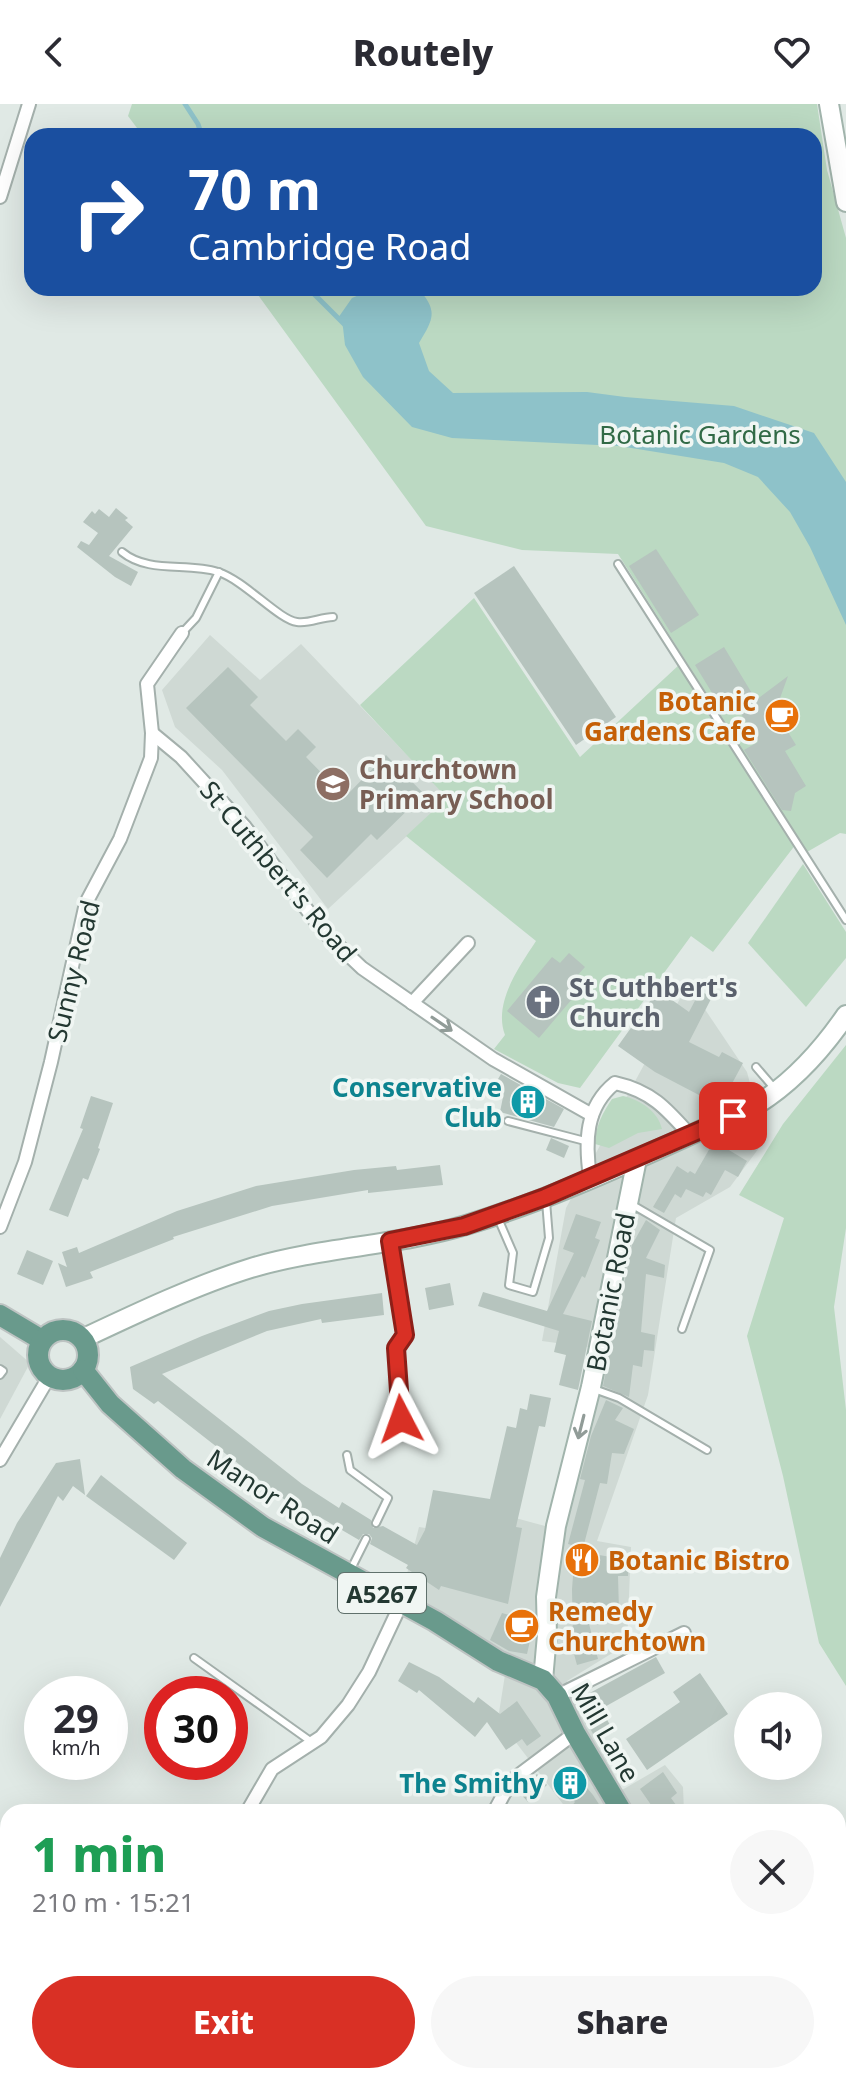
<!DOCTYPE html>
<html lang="en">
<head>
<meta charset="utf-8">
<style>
	:root { --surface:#fff; --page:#f7f7f7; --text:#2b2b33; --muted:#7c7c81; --accent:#d93025 }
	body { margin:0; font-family:"Noto Sans",sans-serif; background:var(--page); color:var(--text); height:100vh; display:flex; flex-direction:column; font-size:30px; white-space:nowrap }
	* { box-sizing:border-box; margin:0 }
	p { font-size:26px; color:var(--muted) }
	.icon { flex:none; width:44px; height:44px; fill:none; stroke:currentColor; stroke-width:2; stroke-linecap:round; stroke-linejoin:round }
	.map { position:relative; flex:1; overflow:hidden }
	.details { position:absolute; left:0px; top:1700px; width:846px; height:280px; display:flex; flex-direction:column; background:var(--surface); border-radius:24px 24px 0 0; box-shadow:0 8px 32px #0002 }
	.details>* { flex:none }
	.hud { position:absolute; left:24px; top:24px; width:798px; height:168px; border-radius:24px; box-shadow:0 8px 32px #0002; background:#1a4fa0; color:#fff; overflow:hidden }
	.controls { position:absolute; left:734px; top:1588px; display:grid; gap:16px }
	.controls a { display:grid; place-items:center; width:88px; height:88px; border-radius:50%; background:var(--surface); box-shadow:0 8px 32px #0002; font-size:40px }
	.speed { position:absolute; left:24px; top:1572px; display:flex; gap:16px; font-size:40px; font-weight:700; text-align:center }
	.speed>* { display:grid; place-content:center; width:104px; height:104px; border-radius:50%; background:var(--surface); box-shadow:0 8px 32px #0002; line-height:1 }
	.speed small { font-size:20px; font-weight:400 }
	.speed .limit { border:12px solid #d22; background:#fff; color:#111 }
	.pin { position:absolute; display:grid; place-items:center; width:68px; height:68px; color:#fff; margin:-34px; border-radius:16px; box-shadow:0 4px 12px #0006 }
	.me { position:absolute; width:88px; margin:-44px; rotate:356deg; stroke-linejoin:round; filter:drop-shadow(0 0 6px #0008) }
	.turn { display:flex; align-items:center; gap:28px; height:168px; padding:0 32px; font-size:36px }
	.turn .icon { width:104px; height:104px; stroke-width:2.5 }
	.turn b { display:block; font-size:56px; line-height:68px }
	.round { display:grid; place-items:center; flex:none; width:84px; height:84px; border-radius:42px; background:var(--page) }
	.overview { display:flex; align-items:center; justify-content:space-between; height:136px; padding:0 32px }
	h1 { font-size:48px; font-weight:800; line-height:60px; color:#1e9e55 }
	.button { display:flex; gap:16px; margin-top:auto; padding:16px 32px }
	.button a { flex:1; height:92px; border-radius:48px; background:var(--accent); color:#fff; font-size:32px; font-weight:800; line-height:92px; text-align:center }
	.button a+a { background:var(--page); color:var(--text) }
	header { display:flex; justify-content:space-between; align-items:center; height:104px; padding:0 32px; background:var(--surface); font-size:36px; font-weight:800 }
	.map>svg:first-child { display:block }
	.built { fill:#cfd9d4 }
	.green { fill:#bbd9c2 }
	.water { fill:#8ec2c9 }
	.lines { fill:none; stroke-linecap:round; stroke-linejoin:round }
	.stream { stroke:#8ec2c9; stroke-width:5 }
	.building { fill:#b6c4be }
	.service-casing { stroke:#a4b0ac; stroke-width:10 }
	.minor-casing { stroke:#a4b0ac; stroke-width:16 }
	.secondary-casing { stroke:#a1b4ac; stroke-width:22 }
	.primary-casing { stroke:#bdc3c2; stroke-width:24 }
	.service { stroke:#fff; stroke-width:6 }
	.minor { stroke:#fff; stroke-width:12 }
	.secondary { stroke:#fff; stroke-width:18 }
	.primary { stroke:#699a8c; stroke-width:20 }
	.oneway { stroke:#919c98 }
	.route-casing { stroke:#8d1f18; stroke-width:20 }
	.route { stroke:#d93025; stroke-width:14 }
	.labels { text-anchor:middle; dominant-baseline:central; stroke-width:7; stroke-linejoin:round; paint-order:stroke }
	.shield { fill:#f0f6f3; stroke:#60716c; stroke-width:2 }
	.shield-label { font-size:24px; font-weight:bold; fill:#233832 }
	.park-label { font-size:26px; fill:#316a46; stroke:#f0f6f3 }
	.food-label { font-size:26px; font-weight:bold; fill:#c56008; stroke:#f0f6f3; text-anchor:start }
	.education-label { font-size:26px; font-weight:bold; fill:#785e54; stroke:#f0f6f3; text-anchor:start }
	.street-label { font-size:26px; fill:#233832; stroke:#f0f6f3 }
	.worship-label { font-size:26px; font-weight:bold; fill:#5b616d; stroke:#f0f6f3; text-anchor:start }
	.culture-label { font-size:26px; font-weight:bold; fill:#0d838f; stroke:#f0f6f3; text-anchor:end }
</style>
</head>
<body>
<header><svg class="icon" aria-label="back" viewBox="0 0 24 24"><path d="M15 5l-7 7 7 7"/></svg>Routely<svg class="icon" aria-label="heart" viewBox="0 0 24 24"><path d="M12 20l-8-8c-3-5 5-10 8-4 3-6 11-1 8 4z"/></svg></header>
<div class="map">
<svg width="846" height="1980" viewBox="0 0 846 1980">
	<rect width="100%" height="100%" fill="#e0e9e5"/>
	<!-- built -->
	<g class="built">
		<polygon points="210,531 260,576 301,540 448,694 328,805 222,666 175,623 162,586"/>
		<polygon points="688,880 747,968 765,1036 730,1083 676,1114 648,1291 597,1437 631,1443 627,1540 567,1577 622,1686 665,1661 683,1683 684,1708 569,1708 498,1615 508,1552 403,1485 419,1423 479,1432 486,1406 545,1422 593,1244 542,1237 566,1104"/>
		<polygon points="0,1233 30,1259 0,1315"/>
	</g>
	<!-- green -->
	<g class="green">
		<polygon points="132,0 817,0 827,66 846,134 846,730 840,729 807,748 618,450 522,446 426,422 253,184 814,184 814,32 143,32 128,12"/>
		<path d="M474,494L580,653L680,560L796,740L713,848L691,832L580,984L558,979L494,945L505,931C493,899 519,863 536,837L406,732L447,694L360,601Z"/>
		<polygon points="803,760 846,828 846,854 806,903 748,839"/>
		<polygon points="846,941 846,1124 834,1203 846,1306 846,1582 819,1539 783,1372 747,1232 784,1114 739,1091 783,1020"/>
		<path d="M623,992C640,996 658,1007 662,1025L638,1029L609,1044L595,1040C595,1023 603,1008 612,995Z"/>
	</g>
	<!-- water -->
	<path class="water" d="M375,184H418C438,207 434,214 419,239L429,267L453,289L587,288L625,293L734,302L814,329L846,378V521L810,443L790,408L758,373L724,359L619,342L452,334L412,323L363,273L345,241L342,215L338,214L352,194Z"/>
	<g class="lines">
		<!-- stream -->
		<g class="stream">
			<polyline points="185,0 198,20 202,32"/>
			<polyline points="308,184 347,223"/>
		</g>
	</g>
	<!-- building -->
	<g class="building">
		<polygon points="116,404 128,414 125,416 133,423 109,452 138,468 131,482 115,473 77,443 81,437 89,441 98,429 83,418 92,407 95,410 99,405 109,413"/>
		<polygon points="656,445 699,511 671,529 629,462"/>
		<polygon points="514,462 616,613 576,641 474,489"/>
		<polygon points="724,543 756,596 788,572 779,597 792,619 785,623 796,641 785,647 806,682 795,689 791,707 782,706 744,646 758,638 737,603 725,610 695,561"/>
		<polygon points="228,563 258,593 250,601 286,637 298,625 316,643 306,653 345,693 386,651 424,690 377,736 371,730 327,774 300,746 313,733 186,604"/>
		<polygon points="569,849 585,863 569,881 578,888 539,934 507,907 552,853 560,859"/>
		<polygon points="658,886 689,908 700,887 712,893 689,938 719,953 722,948 743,959 720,1002 655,968 618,942"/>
		<polygon points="501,970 564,1005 554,1023 500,1008 503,993 491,987"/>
		<polygon points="91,992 113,999 98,1044 100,1045 88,1076 83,1074 68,1113 49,1106 83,1025 80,1024"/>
		<polygon points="551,1034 569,1042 564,1054 546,1046"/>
		<polygon points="714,1037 747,1057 738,1073 725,1066 711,1091 706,1088 703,1093 686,1085 681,1094 675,1090 664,1109 653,1103 677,1062 688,1069 690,1067 695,1070"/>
		<polygon points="440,1061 443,1081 368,1089 368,1086 272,1102 173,1133 174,1135 90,1168 93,1174 66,1183 58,1159 67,1163 62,1148 77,1143 79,1149 177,1107 256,1082 354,1066 396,1062 397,1066"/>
		<polygon points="576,1110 601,1118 595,1134 600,1136 585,1174 582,1172 563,1210 592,1217 578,1286 559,1281 566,1251 554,1248 559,1227 478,1202 483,1188 547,1207 574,1149 563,1145"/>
		<polygon points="646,1116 660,1126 646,1154 665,1161 664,1174 646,1170 641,1228 655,1231 654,1247 644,1246 642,1263 633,1261 629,1293 603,1282 632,1141"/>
		<polygon points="27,1146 53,1157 43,1181 17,1170"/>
		<polygon points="450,1179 454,1201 429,1206 425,1184"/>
		<polygon points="382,1189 384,1211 322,1219 321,1215 267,1227 162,1270 302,1380 339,1404 342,1398 371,1416 373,1424 383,1422 417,1441 425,1426 433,1386 490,1395 507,1322 516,1324 520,1304 527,1306 530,1290 551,1294 545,1323 539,1322 516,1423 522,1424 508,1500 441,1482 439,1486 406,1464 408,1461 370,1440 372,1434 369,1430 363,1430 359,1436 318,1412 316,1415 285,1396 158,1297 154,1300 133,1285 130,1263 202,1232 269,1207 302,1200"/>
		<polygon points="606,1296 623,1304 615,1316 634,1325 624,1350 612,1349 607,1380 600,1379 583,1444 568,1440 585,1376 580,1375 591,1332"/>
		<polygon points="80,1355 85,1391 73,1382 63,1397 58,1392 0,1503 0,1454 17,1419 56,1359"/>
		<polygon points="101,1371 187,1439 174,1456 86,1392"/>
		<polygon points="575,1447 629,1456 628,1472 618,1472 619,1507 599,1508 599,1516 588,1516 598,1555 577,1561 571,1539 573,1538 572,1485"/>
		<polygon points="502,1509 528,1516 532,1528 527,1550 509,1547 490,1536"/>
		<polygon points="656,1553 665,1569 601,1605 614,1628 597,1637 575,1597"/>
		<polygon points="409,1558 439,1573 474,1599 478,1593 500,1610 517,1597 541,1632 527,1642 522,1635 506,1646 487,1618 475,1633 419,1586 417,1589 398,1577"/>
		<polygon points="700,1569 728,1610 647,1666 626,1635 680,1598 673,1588"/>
		<polygon points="663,1668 677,1689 671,1694 681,1708 656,1708 640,1685"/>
		<polygon points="537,1670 547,1681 528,1698 518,1687"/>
		<polygon points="577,1672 593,1691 604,1708 567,1708 575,1698 563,1684"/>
	</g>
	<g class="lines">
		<defs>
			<g id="service">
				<path d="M122,448C149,470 187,458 218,468C244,476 279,516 297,518C309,520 321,513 333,513"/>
				<polyline points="618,460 846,816"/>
				<polyline points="182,529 196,514 219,468"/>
				<polyline points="756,963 774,984"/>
				<polyline points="508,1017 585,1037"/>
				<polyline points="631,1100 710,1146 682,1225"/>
				<polyline points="497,1112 513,1149 509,1181 533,1188 549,1134 546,1097"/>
				<polyline points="0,1265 3,1267 0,1271"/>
				<polyline points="594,1285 619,1294 707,1346"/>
				<polyline points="347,1351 350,1366 388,1394 376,1419"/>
				<polyline points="350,1467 366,1435"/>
				<polyline points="194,1554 313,1639"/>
			</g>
			<g id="minor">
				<polyline points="0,93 29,0"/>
				<polyline points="152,629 181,653 245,723 323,827 362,864 493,955 592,1011"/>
				<polyline points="412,899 468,839"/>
				<path d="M590,1073C585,1038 585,1003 615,979C651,987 666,1004 690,1031"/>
				<polyline points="0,1123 25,1058 51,958 86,799 120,735 151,654 152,629 147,580 182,529"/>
				<polyline points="390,1137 405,1231 396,1244 401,1315"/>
				<polyline points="0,1356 49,1273"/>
				<polyline points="557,1592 684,1529"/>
				<polyline points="247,1708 272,1665 321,1633 348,1601 369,1568 401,1500"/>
				<polyline points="494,1708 511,1677 575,1629"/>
				<polyline points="307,1980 311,1972"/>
				<polyline points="425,1980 427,1972"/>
				<polyline points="636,1980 658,1972"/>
			</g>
			<g id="secondary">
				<polyline points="829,0 846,98"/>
				<path d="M82,1235C135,1210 196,1181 251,1164C321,1143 396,1142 466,1121C565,1091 659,1044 753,1003C790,981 822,946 846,911"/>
				<polyline points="543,1576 547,1531 546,1493 556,1422 591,1283 637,1055"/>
			</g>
			<g id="primary">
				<polyline points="0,1211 42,1236"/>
				<circle cx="63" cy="1251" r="25"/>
				<polyline points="83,1266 110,1300 183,1365 263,1423 435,1517 498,1557 543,1576 557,1592 575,1629 622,1708"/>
				<polyline points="658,1972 660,1980"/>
			</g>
		</defs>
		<!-- service casing -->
		<use href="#service" class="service-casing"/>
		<!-- minor casing -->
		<use href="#minor" class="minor-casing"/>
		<!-- secondary casing -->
		<use href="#secondary" class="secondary-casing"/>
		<!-- primary casing -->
		<use href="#primary" class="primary-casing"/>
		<!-- service -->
		<use href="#service" class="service"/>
		<!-- minor -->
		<use href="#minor" class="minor"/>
		<!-- secondary -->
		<use href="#secondary" class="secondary"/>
		<!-- primary -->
		<use href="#primary" class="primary"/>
	</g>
	<!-- one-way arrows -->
	<defs><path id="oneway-shaft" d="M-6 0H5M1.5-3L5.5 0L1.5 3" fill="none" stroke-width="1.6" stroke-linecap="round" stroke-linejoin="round" transform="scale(2)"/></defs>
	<g class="oneway">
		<use href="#oneway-shaft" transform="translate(442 920) rotate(34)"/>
		<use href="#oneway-shaft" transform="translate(581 1323) rotate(104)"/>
	</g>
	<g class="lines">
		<defs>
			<polyline id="route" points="401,1315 396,1244 405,1231 390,1137 464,1122 545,1093 733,1012"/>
		</defs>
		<!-- route casing -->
		<use href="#route" class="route-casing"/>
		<!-- route -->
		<use href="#route" class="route"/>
	</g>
	<!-- icons -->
	<defs>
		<symbol id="cafe-disc" viewBox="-11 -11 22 22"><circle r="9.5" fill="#e8710a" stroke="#f0f6f3"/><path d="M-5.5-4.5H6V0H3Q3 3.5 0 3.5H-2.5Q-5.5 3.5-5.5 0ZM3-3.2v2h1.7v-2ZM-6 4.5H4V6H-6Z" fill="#fff"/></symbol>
		<symbol id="school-disc" viewBox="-11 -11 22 22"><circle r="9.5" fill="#8d6e63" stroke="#f0f6f3"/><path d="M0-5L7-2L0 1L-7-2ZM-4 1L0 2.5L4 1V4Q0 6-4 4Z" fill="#fff"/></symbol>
		<symbol id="church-disc" viewBox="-11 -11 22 22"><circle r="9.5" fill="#6b7280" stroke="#f0f6f3"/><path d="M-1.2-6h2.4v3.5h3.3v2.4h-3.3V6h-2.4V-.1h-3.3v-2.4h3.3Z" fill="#fff"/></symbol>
		<symbol id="building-disc" viewBox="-11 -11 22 22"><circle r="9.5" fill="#0f9aa8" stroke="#f0f6f3"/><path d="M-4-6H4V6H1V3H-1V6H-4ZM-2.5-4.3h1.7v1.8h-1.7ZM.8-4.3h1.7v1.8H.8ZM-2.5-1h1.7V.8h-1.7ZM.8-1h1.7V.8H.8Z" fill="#fff"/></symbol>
		<symbol id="restaurant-disc" viewBox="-11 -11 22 22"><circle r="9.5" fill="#e8710a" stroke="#f0f6f3"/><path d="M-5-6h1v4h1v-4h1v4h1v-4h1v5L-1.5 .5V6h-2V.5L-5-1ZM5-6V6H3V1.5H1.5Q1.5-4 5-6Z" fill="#fff"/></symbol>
	</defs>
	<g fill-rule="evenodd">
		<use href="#cafe-disc" x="762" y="592" width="40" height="40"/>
		<use href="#school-disc" x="313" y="660" width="40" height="40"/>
		<use href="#church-disc" x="523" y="878" width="40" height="40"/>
		<use href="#building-disc" x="508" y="978" width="40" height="40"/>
		<use href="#restaurant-disc" x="562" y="1436" width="40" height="40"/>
		<use href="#cafe-disc" x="502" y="1502" width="40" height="40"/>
		<use href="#building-disc" x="550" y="1659" width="40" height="40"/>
	</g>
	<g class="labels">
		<!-- shield labels -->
		<rect class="shield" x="338" y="1469" width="88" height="40" rx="6"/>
		<g class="shield-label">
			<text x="382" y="1489">A5267</text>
		</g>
		<!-- park labels -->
		<g class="park-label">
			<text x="700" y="330">Botanic Gardens</text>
		</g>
		<!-- food labels -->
		<g class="food-label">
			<text x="756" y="597" text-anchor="end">Botanic<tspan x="756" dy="30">Gardens Cafe</tspan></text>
			<text x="608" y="1456">Botanic Bistro</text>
			<text x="548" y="1507">Remedy<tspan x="548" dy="30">Churchtown</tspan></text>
		</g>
		<!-- education labels -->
		<g class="education-label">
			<text x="359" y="665">Churchtown<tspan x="359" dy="30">Primary School</tspan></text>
		</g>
		<!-- street labels -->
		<g class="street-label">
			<text transform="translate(279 767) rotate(50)">St Cuthbert's Road</text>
			<text transform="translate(73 867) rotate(-76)">Sunny Road</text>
			<text transform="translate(610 1188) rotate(-79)">Botanic Road</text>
			<text transform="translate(273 1392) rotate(33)">Manor Road</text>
			<text transform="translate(606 1628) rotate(60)">Mill Lane</text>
		</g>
		<!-- worship labels -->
		<g class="worship-label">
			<text x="569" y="883">St Cuthbert's<tspan x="569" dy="30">Church</tspan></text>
		</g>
		<!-- culture labels -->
		<g class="culture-label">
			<text x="502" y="983">Conservative<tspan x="502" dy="30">Club</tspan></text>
			<text x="544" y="1679">The Smithy</text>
		</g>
	</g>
</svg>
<div class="controls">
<a><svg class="icon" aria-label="sound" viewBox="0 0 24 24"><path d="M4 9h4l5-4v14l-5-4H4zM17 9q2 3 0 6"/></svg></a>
</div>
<div class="speed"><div>29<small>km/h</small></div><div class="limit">30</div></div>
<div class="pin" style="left:733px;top:1012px;background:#d93025"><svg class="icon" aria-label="arrive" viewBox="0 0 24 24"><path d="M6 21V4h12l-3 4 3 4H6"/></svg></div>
<svg class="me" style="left:401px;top:1315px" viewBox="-20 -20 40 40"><path d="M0-17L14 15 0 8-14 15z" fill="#d93025" stroke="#fff" stroke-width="4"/></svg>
<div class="hud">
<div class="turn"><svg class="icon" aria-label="right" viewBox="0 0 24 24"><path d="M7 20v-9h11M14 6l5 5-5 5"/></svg><div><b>70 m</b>Cambridge Road</div></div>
</div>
<section class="details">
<div class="overview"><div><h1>1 min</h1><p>210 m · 15:21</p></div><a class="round"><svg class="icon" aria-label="close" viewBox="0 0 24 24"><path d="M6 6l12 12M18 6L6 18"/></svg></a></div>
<div class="button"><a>Exit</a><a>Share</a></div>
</section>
</div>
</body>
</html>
